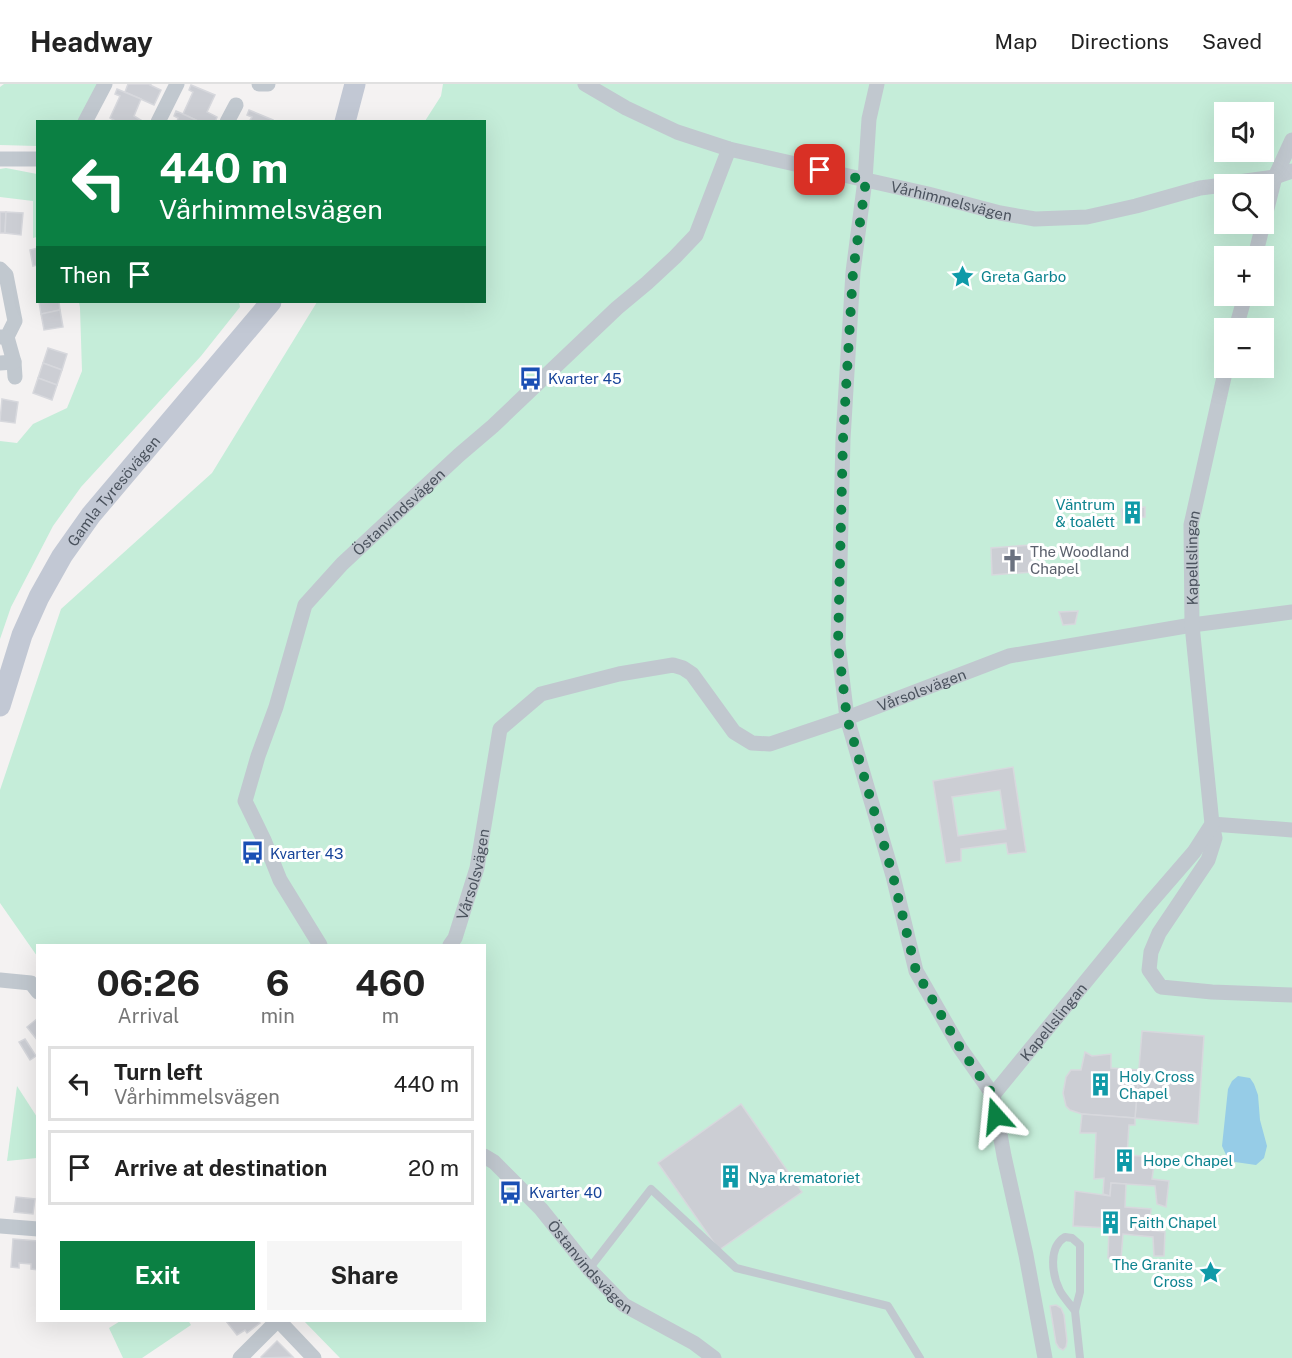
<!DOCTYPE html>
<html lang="en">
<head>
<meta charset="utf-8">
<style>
	:root { --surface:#fff; --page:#f6f6f6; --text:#222; --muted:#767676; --line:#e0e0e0; --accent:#0b8043 }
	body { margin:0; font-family:"Public Sans",sans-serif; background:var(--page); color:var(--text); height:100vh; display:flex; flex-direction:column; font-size:22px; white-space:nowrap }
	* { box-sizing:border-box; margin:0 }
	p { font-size:20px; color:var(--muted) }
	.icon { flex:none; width:33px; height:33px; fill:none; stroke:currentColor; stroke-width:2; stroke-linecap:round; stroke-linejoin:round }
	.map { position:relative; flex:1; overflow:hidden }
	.side { position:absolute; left:36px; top:860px; width:450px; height:378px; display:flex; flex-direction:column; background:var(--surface); border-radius:0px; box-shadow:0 6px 24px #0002 }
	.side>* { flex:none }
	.top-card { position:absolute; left:36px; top:36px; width:450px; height:183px; border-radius:0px; box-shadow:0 6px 24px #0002; background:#0b8043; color:#fff; overflow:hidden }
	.fabs { position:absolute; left:1214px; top:18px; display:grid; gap:12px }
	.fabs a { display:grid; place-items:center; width:60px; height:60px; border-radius:0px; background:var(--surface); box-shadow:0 6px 24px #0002; font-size:30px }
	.pin { position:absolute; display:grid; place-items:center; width:51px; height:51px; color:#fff; margin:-26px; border-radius:12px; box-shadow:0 3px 9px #0006 }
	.me { position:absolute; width:66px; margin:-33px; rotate:342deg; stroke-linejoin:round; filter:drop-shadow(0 0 4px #0008) }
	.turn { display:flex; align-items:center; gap:21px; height:126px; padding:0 24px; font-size:27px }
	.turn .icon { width:78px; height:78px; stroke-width:2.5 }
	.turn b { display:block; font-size:42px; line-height:51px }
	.then { display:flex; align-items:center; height:57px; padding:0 24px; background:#0003; gap:12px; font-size:22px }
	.eta { display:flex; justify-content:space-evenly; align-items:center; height:102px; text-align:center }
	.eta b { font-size:36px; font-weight:700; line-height:42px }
	.cta { display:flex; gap:12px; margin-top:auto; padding:12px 24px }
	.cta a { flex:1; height:69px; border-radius:0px; background:var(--accent); color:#fff; font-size:24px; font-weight:700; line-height:69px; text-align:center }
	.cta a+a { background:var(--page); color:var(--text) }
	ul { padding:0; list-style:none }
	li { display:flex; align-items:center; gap:18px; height:75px; margin:0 12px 9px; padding:0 12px; border:3px solid var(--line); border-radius:0px }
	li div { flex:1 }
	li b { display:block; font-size:22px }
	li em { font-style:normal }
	header { display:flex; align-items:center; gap:36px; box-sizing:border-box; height:84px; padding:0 30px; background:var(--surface); border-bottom:2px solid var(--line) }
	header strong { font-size:28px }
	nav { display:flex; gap:33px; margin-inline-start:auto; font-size:21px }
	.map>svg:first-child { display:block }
	.green { fill:#c5edd9; fill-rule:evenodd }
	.water { fill:#96cce7 }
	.building { fill:#ccced4; stroke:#d7d8dd; stroke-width:1.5; fill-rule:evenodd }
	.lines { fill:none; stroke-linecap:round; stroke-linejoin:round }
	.lane { stroke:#c1c8cf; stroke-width:8 }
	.street { stroke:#c1c8cf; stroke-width:15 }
	.secondary { stroke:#c2c8d4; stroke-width:21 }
	.route { stroke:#0b8043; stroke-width:10; stroke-dasharray:0 18 }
	.labels { text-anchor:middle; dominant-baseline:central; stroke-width:6; stroke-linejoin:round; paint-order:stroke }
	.street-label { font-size:15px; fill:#4b535e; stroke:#fff }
	.culture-label { font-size:15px; fill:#0d838f; stroke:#fff; text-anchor:start }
	.transit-label { font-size:15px; fill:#164399; stroke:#fff; text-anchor:start }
	.worship-label { font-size:15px; fill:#5b616d; stroke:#fff; text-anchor:start }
</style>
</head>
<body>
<header>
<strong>Headway</strong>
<nav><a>Map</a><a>Directions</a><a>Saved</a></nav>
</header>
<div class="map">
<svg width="1292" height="1274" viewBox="0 0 1292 1274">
	<rect width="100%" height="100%" fill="#f4f2f2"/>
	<!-- green -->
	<g class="green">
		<polygon points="4,0 99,0 78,37 38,38 37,62 0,61 0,3"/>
		<path d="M443,0H1292V1274H340L303,1236H484V861H38L37,872L0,819V706L61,525L212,389L317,218H484V38L425,37L441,12ZM1224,28H1263V68H1224ZM1224,100H1263V140H1224ZM1224,172H1263V212H1224ZM1224,244H1263V284H1224Z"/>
		<polygon points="6,84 37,90 37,153 33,154 33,117 0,113 0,85"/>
		<polygon points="79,218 239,218 240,223 201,272 81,403 53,442 11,523 0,555 0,357 17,359 33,340 67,324 82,287 80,224"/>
		<polygon points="17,1002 37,1033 37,1074 7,1077"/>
		<polygon points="122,1236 188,1236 191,1241 142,1274 123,1274 109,1244"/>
	</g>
	<!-- water -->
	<polygon class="water" points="1238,992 1250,994 1254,1000 1258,1011 1260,1036 1267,1062 1264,1074 1256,1081 1235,1078 1227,1073 1222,1062 1228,1005 1232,997"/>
	<!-- building -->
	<g class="building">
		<polygon points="128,0 151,0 150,1 161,6 154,21 125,8"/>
		<polygon points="191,1 215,11 207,28 217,33 215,38 200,38 183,30 193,8 189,6"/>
		<polygon points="117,5 141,15 134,32 144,38 117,38 110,34 120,12 115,10"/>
		<polygon points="249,26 273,36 272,38 249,38 252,33 247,31"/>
		<polygon points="176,27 183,30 200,38 177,38 178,34 174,32"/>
		<polygon points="0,128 6,128 5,149 0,149"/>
		<polygon points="6,128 23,129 21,151 5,149"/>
		<polygon points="38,164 38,181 33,182 30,166"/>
		<polygon points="39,218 59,218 60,226 41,230"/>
		<polygon points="60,226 63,243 44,246 41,230"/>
		<polygon points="48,264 67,270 62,286 43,279"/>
		<polygon points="43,279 62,286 57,301 38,294"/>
		<polygon points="38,294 57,301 52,316 33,309"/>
		<polygon points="2,315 18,318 15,339 0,337"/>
		<polygon points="1145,423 1145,433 1122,435 1121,425"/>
		<polygon points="1031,461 1032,488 992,491 991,464"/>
		<polygon points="1078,527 1075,540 1063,541 1059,528"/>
		<path d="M1013,683L1026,768L1008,770L1006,759L961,765V777L946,779L933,697ZM1000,706L1006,745L958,752L952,713Z"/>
		<polygon points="38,934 38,957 27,943"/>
		<path d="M1142,947L1204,952L1198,1040L1135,1034ZM1159,987L1177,989L1176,999L1158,997Z"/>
		<polygon points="25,955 36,972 30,976 19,958"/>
		<polygon points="1085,968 1092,972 1111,970 1111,984 1139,986 1135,1034 1082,1030 1070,1026 1066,1022 1063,1009 1066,993 1071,986 1081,986"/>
		<polygon points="741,1020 802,1108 719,1166 658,1079"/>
		<polygon points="1082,1030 1135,1034 1135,1041 1129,1041 1127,1071 1155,1073 1152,1095 1169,1097 1166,1123 1157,1120 1155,1102 1111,1099 1110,1112 1103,1110 1104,1094 1094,1095 1096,1049 1080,1049"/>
		<polygon points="1111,1099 1126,1100 1125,1123 1151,1125 1149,1146 1165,1148 1164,1172 1154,1172 1153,1153 1123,1150 1121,1175 1108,1174 1109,1144 1073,1142 1075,1107 1110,1112"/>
		<polygon points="16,1113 35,1115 33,1130 14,1128"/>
		<polygon points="13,1155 38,1157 38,1186 31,1185 31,1180 19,1179 19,1184 11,1183"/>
		<polygon points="1056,1221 1061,1224 1064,1231 1067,1257 1066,1263 1063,1266 1059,1264 1056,1259 1050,1222"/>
		<polygon points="228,1236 258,1236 260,1239 247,1249 245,1246 237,1251 226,1237"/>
		<polygon points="277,1257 293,1273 262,1274 261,1273"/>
	</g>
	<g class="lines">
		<!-- lane -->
		<g class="lane">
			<polyline points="589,1185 651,1105 736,1184 888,1222 920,1274"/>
			<path d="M1075,1227C1070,1220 1064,1214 1060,1207C1052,1191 1048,1163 1065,1153L1072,1154L1080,1161V1208L1075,1227L1080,1274"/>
		</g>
		<!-- street -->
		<g class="street">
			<polyline points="259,0 268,0"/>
			<path id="s1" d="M585,0L626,24L677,48L729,65L928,110L1000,129L1035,135L1087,133L1136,122L1200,104L1224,101"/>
			<polyline points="877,0 869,35 865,96 853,188 843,355 838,560 847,634 893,792 916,887 960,964 993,1011"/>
			<polyline points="85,38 105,0"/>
			<polyline points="158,38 177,0"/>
			<polyline points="227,38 236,21"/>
			<polyline points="0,75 38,75"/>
			<polyline points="1224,100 1275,93 1292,87"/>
			<polyline points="1255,172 1275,93 1292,56"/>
			<polyline points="0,185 6,191 15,237 7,253 0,253"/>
			<polyline points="1236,244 1245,212"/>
			<polyline points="14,278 15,293"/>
			<polyline points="0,279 14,278 7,253"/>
			<polyline points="1292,746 1212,740 1215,754 1208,776 1159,849 1151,868 1149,886 1161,903 1212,908 1292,911"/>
			<path id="s2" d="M320,861L280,796L264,756L245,717L258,672L276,623L305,521L342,480L459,371L493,342L617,224L647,199L675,173L696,151L729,65"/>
			<path id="s3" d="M450,861L455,854L477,784L500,645L541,610L619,590L673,581L683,584L692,590L734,648L752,659L770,660L847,634L1009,572L1192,541L1292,528"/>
			<polyline points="0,896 31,899 38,908"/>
			<path id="s4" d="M484,1072L494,1078L541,1125L589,1185L624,1221L694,1259L714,1274"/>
			<polyline points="0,1142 38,1145"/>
			<polyline points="278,1236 314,1274"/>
			<polyline points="240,1274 278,1236"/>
			<path id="s5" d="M1045,1274L1026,1171L1004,1072L993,1011L1149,820L1194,768L1212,740L1192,541L1191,441L1226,284"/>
		</g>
		<!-- secondary -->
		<g class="secondary">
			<polyline points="345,38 355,0"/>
			<path id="s6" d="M0,622L22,551L39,513L62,472L91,431L271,218"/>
		</g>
	</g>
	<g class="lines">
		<!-- route -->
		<polyline class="route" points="820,86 866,96 853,188 843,355 838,560 847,634 893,792 916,887 960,964 993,1011 996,1032"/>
	</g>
	<!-- icons -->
	<defs>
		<symbol id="sight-bare" viewBox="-9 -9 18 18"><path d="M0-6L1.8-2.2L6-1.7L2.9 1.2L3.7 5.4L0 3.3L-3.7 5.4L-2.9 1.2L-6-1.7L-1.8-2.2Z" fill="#0f9aa8" stroke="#fff" stroke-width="2.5" paint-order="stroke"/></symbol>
		<symbol id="bus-bare" viewBox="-9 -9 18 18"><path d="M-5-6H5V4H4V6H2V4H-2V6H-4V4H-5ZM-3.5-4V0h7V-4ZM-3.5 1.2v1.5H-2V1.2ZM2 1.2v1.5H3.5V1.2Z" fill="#1a4fb4" stroke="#fff" stroke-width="2.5" paint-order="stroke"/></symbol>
		<symbol id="building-bare" viewBox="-9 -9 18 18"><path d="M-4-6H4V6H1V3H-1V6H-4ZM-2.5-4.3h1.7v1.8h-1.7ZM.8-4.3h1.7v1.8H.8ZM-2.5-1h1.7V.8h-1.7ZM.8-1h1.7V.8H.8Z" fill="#0f9aa8" stroke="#fff" stroke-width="2.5" paint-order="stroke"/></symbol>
		<symbol id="church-bare" viewBox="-9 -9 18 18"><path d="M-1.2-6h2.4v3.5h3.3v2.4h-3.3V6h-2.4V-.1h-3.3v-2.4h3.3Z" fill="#6b7280" stroke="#fff" stroke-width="2.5" paint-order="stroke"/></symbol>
	</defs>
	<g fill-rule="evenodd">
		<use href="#sight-bare" x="946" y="176" width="33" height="33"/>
		<use href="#bus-bare" x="514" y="278" width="33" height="33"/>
		<use href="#building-bare" x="1116" y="412" width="33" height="33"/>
		<use href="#church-bare" x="996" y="460" width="33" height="33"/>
		<use href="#bus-bare" x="236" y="752" width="33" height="33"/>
		<use href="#building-bare" x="1084" y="984" width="33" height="33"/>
		<use href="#building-bare" x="1108" y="1060" width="33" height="33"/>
		<use href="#building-bare" x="714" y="1076" width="33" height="33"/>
		<use href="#bus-bare" x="494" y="1092" width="33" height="33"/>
		<use href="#building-bare" x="1094" y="1122" width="33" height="33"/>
		<use href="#sight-bare" x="1194" y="1172" width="33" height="33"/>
	</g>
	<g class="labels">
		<!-- street labels -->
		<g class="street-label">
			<text stroke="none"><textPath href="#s1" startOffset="387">Vårhimmelsvägen</textPath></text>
			<text stroke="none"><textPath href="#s6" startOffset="246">Gamla Tyresövägen</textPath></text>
			<text stroke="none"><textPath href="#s2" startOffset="500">Östanvindsvägen</textPath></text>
			<text stroke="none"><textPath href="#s5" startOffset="884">Kapellslingan</textPath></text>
			<text stroke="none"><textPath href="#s3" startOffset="705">Vårsolsvägen</textPath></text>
			<text stroke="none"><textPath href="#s3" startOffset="75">Vårsolsvägen</textPath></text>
			<text stroke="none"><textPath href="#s5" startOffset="363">Kapellslingan</textPath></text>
			<text stroke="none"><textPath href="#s4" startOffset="154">Östanvindsvägen</textPath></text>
		</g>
		<!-- culture labels -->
		<g class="culture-label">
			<text x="981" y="192">Greta Garbo</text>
			<text x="1115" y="420" text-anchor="end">Väntrum<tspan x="1115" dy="17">&amp; toalett</tspan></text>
			<text x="1119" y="992">Holy Cross<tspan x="1119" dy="17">Chapel</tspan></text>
			<text x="1143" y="1076">Hope Chapel</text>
			<text x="748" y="1093">Nya krematoriet</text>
			<text x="1129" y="1138">Faith Chapel</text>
			<text x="1193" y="1180" text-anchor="end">The Granite<tspan x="1193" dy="17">Cross</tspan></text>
		</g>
		<!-- transit labels -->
		<g class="transit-label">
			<text x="548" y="294">Kvarter 45</text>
			<text x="270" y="769">Kvarter 43</text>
			<text x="529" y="1108">Kvarter 40</text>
		</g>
		<!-- worship labels -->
		<g class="worship-label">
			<text x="1030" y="467">The Woodland<tspan x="1030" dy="17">Chapel</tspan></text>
		</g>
	</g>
</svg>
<div class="fabs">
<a><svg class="icon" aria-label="sound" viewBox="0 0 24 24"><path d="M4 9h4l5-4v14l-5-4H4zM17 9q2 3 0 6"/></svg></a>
<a><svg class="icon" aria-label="search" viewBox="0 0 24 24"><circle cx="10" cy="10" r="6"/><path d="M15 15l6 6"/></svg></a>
<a>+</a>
<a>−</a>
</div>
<div class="pin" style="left:820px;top:86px;background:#d93025"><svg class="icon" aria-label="arrive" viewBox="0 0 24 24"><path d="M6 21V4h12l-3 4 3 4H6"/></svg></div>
<svg class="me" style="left:996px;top:1032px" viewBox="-20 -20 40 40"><path d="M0-17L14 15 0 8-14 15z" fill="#0b8043" stroke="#fff" stroke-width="4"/></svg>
<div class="top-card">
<div class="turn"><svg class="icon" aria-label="left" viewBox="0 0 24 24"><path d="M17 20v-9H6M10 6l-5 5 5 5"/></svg><div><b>440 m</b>Vårhimmelsvägen</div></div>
<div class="then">Then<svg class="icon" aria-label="arrive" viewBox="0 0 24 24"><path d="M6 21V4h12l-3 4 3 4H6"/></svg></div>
</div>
<section class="side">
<div class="eta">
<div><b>06:26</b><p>Arrival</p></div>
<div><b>6</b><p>min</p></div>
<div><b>460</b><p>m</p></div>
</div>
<ul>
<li><svg class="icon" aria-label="left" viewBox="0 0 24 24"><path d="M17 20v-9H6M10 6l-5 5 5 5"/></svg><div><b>Turn left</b><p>Vårhimmelsvägen</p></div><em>440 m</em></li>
<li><svg class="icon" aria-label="arrive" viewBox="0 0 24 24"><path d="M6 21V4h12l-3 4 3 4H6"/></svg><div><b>Arrive at destination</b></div><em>20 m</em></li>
</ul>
<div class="cta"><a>Exit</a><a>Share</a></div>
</section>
</div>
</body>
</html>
